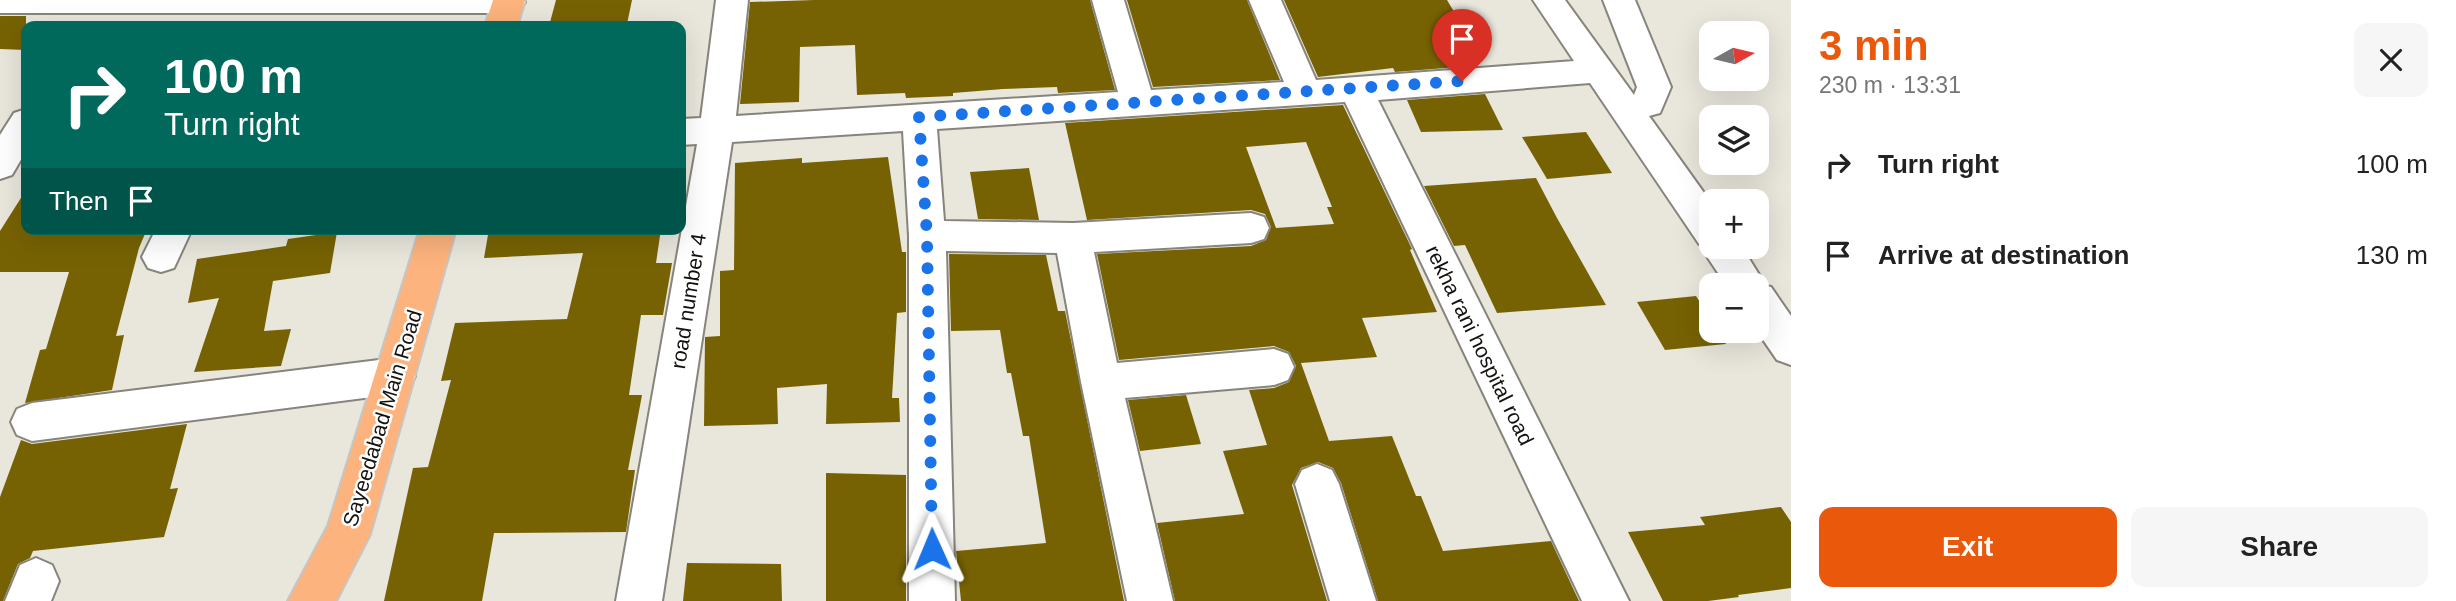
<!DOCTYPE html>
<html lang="en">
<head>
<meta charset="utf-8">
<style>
	:root { --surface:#fff; --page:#f6f6f6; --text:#222; --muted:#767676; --accent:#ea580c }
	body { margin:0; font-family:Arial,sans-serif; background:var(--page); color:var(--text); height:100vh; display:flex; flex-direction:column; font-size:26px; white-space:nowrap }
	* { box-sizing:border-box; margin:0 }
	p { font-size:23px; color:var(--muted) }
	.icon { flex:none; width:38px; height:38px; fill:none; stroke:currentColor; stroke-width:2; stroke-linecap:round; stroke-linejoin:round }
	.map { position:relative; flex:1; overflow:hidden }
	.details { display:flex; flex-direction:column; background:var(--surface); width:665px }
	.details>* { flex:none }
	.hud { position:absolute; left:21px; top:21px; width:665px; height:214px; border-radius:14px; box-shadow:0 7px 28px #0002; background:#00695c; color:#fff; overflow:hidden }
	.needle { width:46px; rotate:82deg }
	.buttons { position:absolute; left:1699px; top:21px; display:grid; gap:14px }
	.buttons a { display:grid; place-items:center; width:70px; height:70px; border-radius:14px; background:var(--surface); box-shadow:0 7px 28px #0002; font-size:35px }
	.pin { position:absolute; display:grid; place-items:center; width:60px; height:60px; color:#fff; margin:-72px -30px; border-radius:50% 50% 50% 0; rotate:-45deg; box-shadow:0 0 7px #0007 }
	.pin .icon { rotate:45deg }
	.me { position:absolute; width:77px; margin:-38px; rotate:359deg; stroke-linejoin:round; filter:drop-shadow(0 0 5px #0008) }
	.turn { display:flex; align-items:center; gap:24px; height:147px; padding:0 28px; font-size:32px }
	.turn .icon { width:91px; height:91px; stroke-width:2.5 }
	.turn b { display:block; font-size:49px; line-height:60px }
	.then { display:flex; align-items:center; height:66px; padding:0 28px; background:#0003; gap:14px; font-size:26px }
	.round { display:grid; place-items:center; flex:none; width:74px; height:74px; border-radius:14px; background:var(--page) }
	.head { display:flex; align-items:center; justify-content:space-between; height:119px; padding:0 28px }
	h1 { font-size:42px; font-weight:700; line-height:52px; color:var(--accent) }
	.button { display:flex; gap:14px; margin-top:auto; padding:14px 28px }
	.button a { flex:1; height:80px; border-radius:14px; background:var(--accent); color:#fff; font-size:28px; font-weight:700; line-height:80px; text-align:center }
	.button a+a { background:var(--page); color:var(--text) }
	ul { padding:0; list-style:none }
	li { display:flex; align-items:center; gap:21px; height:91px; padding:0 28px }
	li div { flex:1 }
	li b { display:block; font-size:26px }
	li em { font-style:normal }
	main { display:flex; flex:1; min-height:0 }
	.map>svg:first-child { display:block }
	.building { fill:#776203; fill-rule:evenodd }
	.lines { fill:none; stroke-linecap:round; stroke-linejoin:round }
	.minor-casing { stroke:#86847b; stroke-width:4 }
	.major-casing { stroke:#c6c6c5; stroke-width:4 }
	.minor { fill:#fff; fill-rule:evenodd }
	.major { fill:#fcb37d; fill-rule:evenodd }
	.route { stroke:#1a73e8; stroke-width:12; stroke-dasharray:0 21.6 }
	.labels { text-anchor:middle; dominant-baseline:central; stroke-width:5; stroke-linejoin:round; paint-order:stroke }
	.street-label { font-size:21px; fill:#13120f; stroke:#fff }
</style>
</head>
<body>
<main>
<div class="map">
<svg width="1791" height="601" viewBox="0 0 1791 601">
	<rect width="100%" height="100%" fill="#e9e6dc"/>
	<!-- building -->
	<g class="building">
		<polygon points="556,0 632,0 627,24 549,26"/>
		<polygon points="814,0 1090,0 1115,90 1058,93 1057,87 1003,89 953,93 953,96 906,98 905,93 857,95 855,45 800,47 799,102 740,104 750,2"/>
		<polygon points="1127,0 1247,0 1280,80 1153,87"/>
		<polygon points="1284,0 1447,0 1477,50 1464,51 1471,66 1395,72 1393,68 1318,77"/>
		<polygon points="0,16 26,16 26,50 0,49"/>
		<polygon points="1485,94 1503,130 1421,132 1407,100"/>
		<path d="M1343,105L1412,249L1410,250L1437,312L1362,318L1377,357L1301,363L1329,441L1392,436L1416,496H1421L1443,551L1551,541L1579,601H1378L1341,483L1333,468L1318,462L1301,468L1292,485L1327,601H1175L1157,523L1244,514L1223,451L1267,445L1249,390L1274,388L1289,382L1296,366L1289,352L1274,346L1119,360L1097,254L1251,246L1266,240L1271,227L1265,214L1251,210L1087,220L1065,123ZM1306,142L1332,207H1327L1334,224L1276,228L1246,147Z"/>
		<polygon points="1586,132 1612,173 1547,179 1522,137"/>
		<polygon points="888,157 902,252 906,252 906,312 897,313 892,398 899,398 900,422 826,424 827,384 777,388 778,424 704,426 705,337 720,336 720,271 734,270 735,163 802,158 802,163"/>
		<polygon points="1029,168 1039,220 978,219 970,172"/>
		<polygon points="1536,178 1557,218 1606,305 1497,313 1465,245 1454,246 1424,186"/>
		<polygon points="26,190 26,229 147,229 139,248 116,336 124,335 112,390 25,403 40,350 46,349 69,272 0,272 0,231"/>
		<polygon points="489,229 661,229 656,263 672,263 663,315 641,315 629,395 642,395 628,470 635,470 626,532 494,533 482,601 384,601 413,468 428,467 451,380 441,381 455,323 567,319 583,253 484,258"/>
		<polygon points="337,232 330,273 273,281 264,331 291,329 281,366 194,372 219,298 188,303 197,259 286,246 288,239"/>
		<polygon points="949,254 1046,255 1058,311 1065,311 1124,601 961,601 956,551 1046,543 1029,436 1023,436 1011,373 1007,373 1000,330 951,331"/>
		<polygon points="1696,296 1712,321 1712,331 1718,331 1726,344 1665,350 1637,302"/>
		<polygon points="1186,395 1201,444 1140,451 1128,400"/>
		<polygon points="187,424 170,489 178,488 164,537 33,551 30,558 18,564 3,601 0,601 0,497 21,440 32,444"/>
		<polygon points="826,473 906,475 906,601 826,601"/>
		<polygon points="1781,507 1791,522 1791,588 1738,595 1739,597 1708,601 1663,601 1628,532 1705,525 1700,517"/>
		<polygon points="687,563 781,564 782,601 683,601"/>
	</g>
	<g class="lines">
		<defs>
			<g id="minor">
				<polygon points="0,0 523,0 525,2 520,10 509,13 0,13"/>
				<polygon points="716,0 748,0 736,116 1118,92 1092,0 1124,0 1151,90 1284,82 1249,0 1281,0 1316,80 1574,61 1533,0 1565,0 1634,95 1637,87 1603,0 1635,0 1671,87 1660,113 1649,116 1712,204 1712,247 1742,247 1766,286 1771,287 1791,316 1791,365 1777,360 1757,331 1757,285 1726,285 1708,258 1703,245 1699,244 1590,83 1378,100 1629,601 1582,601 1345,102 937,129 944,221 1073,223 1251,213 1264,217 1269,228 1264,239 1251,243 1094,252 1117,363 1274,349 1288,354 1294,367 1288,380 1274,385 1125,398 1173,601 1127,601 1081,382 1057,253 946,251 955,601 909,601 909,236 903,131 732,142 662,601 616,601 697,144 681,145 681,119 701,118"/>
				<polygon points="26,109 26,151 12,175 0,179 0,135 14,113"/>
				<polygon points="156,229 192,229 174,268 161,272 148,268 142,257"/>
				<polygon points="395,358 409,363 415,376 409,389 395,394 32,441 17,435 11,422 17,409 32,403"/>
				<polygon points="1317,464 1332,470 1339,484 1376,601 1330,601 1295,484 1302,470"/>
				<polygon points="36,558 52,565 59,581 51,601 5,601 20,565"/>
			</g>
			<g id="major">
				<polygon points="493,0 525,0 517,26 485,26"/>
				<polygon points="420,229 456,229 370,534 336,601 288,601 328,526"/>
			</g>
		</defs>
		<!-- minor casing -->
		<use href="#minor" class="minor-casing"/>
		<!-- major casing -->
		<use href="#major" class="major-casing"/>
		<!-- minor -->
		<use href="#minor" class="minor"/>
		<!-- major -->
		<use href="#major" class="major"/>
	</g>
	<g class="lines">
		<!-- route -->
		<polyline class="route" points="932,549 927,236 919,117 1462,81"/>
	</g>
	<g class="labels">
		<!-- street labels -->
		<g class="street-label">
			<text transform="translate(688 301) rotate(-81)">road number 4</text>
			<text transform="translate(1480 345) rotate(64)">rekha rani hospital road</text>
			<text transform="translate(382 418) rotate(-73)">Sayeedabad Main Road</text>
		</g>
	</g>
</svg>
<div class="buttons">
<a><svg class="needle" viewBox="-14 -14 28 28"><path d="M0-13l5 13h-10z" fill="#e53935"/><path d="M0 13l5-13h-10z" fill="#767676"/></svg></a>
<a><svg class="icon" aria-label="layers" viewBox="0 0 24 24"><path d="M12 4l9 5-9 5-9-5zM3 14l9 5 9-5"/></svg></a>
<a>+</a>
<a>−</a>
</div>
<div class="pin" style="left:1462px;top:81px;background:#d93025"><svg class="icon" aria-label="arrive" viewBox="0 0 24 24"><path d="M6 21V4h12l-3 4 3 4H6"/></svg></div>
<svg class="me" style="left:932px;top:549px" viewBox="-20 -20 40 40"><path d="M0-17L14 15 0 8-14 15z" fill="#1a73e8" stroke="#fff" stroke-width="4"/></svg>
<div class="hud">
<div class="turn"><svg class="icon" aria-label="right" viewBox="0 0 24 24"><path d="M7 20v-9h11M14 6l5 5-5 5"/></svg><div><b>100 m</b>Turn right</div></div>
<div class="then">Then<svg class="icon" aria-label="arrive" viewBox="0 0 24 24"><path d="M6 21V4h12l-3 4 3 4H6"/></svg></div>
</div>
</div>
<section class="details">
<div class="head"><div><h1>3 min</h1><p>230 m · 13:31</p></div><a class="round"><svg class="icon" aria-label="close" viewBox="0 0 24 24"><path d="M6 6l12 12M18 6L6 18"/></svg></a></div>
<ul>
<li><svg class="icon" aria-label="right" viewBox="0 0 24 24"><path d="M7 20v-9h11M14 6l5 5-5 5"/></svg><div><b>Turn right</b></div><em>100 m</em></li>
<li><svg class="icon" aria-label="arrive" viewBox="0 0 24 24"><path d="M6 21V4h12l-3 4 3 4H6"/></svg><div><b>Arrive at destination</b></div><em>130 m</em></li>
</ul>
<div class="button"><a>Exit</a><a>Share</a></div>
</section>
</main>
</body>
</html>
